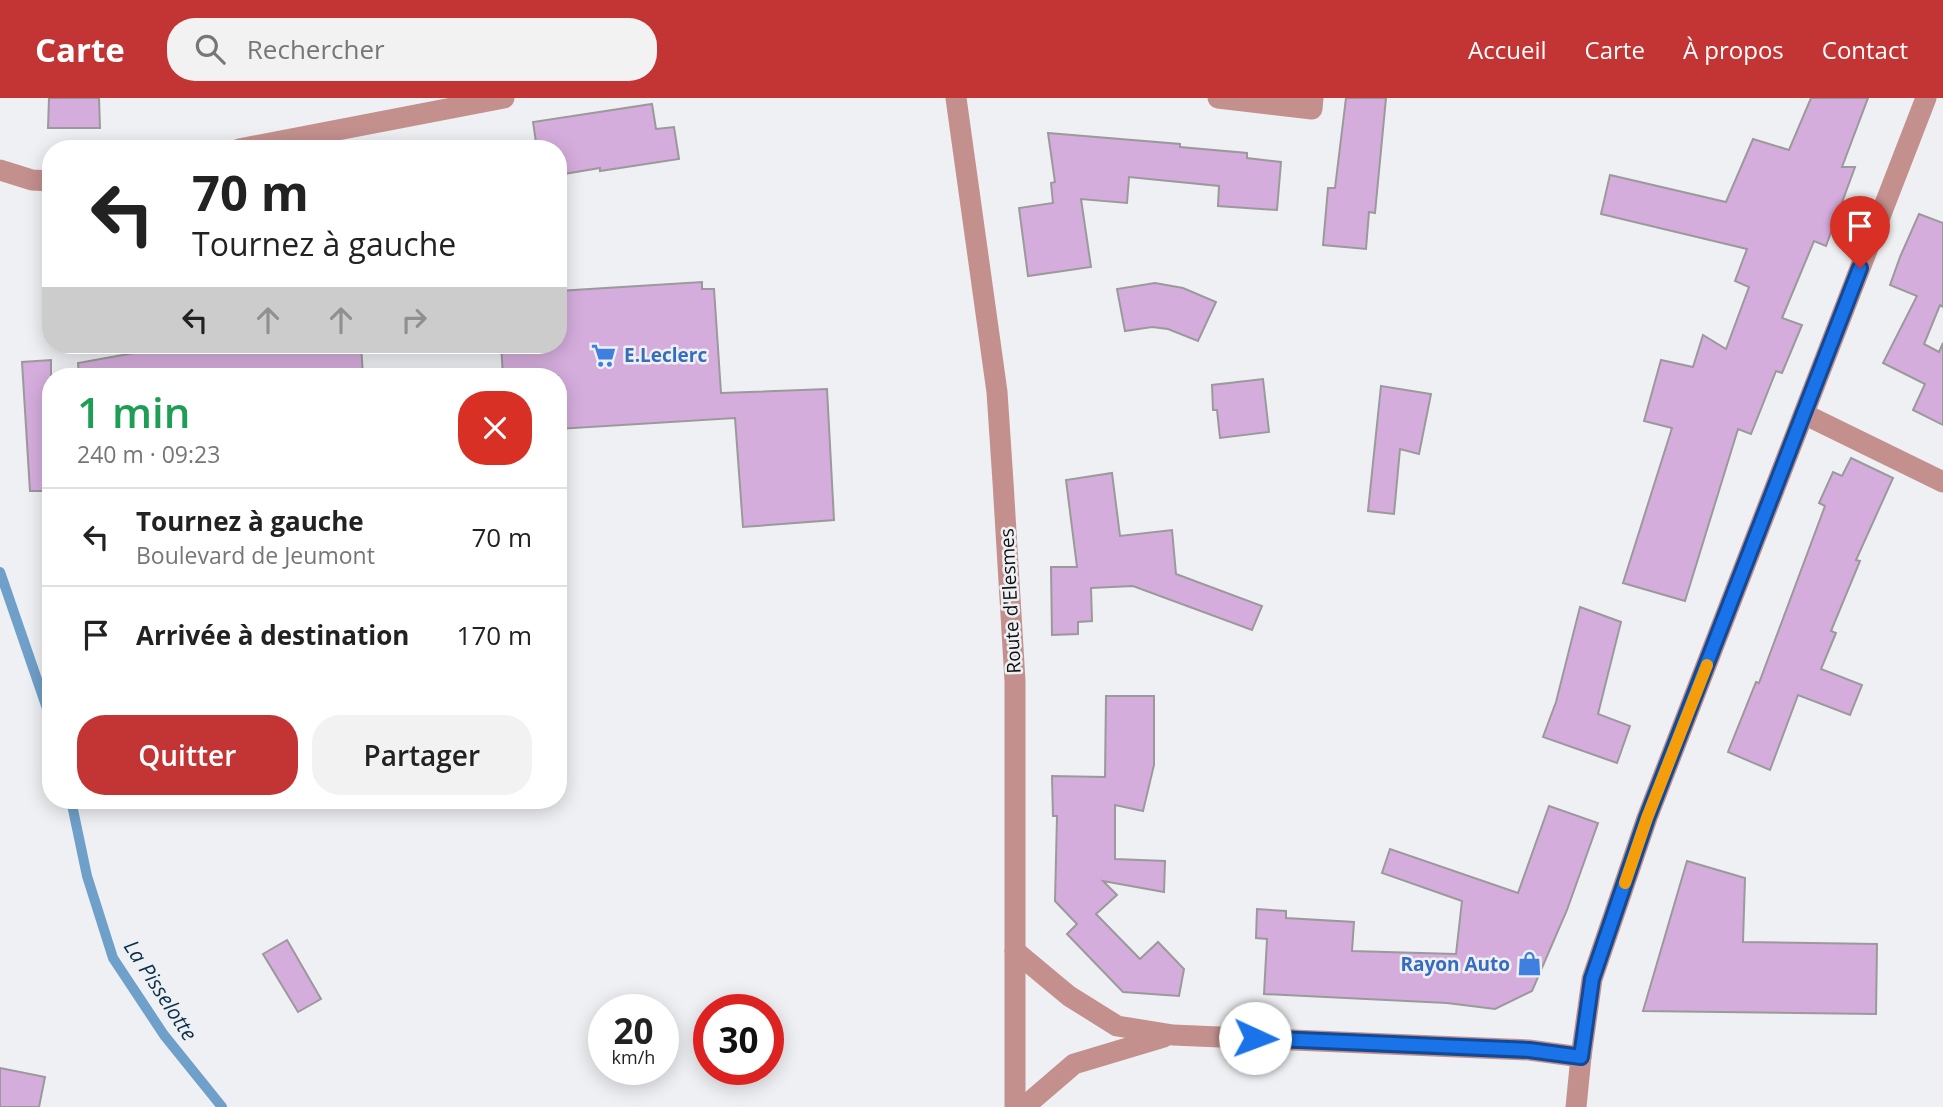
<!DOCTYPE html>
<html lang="fr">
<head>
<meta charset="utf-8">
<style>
	:root { --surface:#fff; --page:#f2f2f2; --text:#222; --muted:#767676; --line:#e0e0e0; --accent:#c33534 }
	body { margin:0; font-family:"Open Sans",sans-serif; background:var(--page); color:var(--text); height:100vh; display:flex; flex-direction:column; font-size:26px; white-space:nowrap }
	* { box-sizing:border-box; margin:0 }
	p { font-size:23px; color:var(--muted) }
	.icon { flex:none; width:38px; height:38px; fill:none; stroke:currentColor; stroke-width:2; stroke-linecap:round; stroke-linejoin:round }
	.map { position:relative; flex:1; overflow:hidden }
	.panel { position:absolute; left:42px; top:270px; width:525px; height:441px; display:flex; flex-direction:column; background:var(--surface); border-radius:28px; box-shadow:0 4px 18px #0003 }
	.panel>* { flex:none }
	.banner { position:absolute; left:42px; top:42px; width:525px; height:214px; border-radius:28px; box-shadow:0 4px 18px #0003; background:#fff; color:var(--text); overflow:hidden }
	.speed { position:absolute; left:588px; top:896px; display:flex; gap:14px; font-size:35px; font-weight:700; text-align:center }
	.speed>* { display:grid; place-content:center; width:91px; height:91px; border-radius:50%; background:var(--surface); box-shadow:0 4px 18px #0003; line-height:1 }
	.speed small { font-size:18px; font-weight:400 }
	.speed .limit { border:10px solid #d22; background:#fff; color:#111 }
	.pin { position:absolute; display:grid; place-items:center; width:60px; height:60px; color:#fff; margin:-72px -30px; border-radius:50% 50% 50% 0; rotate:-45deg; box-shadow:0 0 7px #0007 }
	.pin .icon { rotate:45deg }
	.me { position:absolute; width:77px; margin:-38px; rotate:92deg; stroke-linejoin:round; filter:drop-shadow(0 0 5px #0008) }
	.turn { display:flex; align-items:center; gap:24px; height:147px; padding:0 35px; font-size:32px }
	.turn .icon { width:91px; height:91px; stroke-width:2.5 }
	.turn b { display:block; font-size:49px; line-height:60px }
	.lanes { display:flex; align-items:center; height:66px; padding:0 35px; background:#0003; justify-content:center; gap:35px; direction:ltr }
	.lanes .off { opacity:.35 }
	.round { display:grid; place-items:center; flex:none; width:74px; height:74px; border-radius:28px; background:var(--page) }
	.head { display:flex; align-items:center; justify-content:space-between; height:119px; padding:0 35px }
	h1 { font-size:42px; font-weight:600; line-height:52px; color:#1e9e55 }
	.primary-button { display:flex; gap:14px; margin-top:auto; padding:14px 35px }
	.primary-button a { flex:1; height:80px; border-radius:28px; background:var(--accent); color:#fff; font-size:28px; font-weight:600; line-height:80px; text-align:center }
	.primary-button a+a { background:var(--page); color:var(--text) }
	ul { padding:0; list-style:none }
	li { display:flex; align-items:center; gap:21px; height:98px; padding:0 35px; border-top:2px solid var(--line) }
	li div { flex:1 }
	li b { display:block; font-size:26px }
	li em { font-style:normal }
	header { display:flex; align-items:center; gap:42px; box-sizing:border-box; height:98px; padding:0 35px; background:var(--accent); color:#fff }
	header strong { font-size:33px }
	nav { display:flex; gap:38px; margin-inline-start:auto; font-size:24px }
	.search { width:490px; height:63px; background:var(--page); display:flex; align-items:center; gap:18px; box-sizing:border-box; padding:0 24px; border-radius:28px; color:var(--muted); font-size:26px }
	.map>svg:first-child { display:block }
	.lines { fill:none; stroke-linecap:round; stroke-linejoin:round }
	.stream { stroke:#6fa0c9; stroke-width:10 }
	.building { fill:#d5addd; stroke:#9b999b; stroke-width:2 }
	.minor { stroke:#c3908e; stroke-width:21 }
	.route-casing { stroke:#114b97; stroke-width:18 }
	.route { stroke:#1a73e8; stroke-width:12 }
	.slow { stroke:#f59e0b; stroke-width:12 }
	.labels { text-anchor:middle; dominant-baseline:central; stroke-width:5; stroke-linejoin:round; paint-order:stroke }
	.shop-label { font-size:19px; font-weight:bold; fill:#366cbe; stroke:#eff0f3; text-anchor:start }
	.street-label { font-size:19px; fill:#101011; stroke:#eff0f3 }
	.water-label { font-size:21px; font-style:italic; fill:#08304c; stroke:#eff0f3 }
</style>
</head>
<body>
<header>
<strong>Carte</strong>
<div class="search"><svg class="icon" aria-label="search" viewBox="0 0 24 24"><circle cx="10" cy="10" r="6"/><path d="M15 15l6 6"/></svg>Rechercher</div>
<nav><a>Accueil</a><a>Carte</a><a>À propos</a><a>Contact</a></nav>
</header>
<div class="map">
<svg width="1943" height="1009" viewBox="0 0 1943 1009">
	<rect width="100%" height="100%" fill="#eff0f3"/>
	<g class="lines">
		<!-- stream -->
		<g class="stream">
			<polyline points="0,474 51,622"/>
			<polyline points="71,702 87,778 113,860 164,937 222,1009"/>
		</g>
	</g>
	<!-- building -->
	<g class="building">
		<polygon points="49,0 99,0 100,30 48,30"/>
		<polygon points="1346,0 1386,0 1375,115 1369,114 1366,151 1323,147 1328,90 1335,90"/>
		<polygon points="1811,0 1868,0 1842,69 1855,69 1826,148 1814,143 1782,220 1802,227 1782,275 1776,273 1751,336 1738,331 1685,503 1623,485 1672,330 1644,323 1661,262 1693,269 1703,237 1726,251 1749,189 1735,183 1747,151 1601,116 1610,77 1726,104 1753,41 1789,52"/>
		<polygon points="652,6 656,31 674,29 679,61 600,73 600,70 558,77 558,51 537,51 533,24"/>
		<polygon points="1048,35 1180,46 1180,49 1247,55 1247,60 1281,64 1277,112 1218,108 1219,88 1129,79 1127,105 1081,101 1091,169 1028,178 1019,110 1053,105 1051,85 1055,84"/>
		<polygon points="1919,116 1943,125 1943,209 1940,207 1924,246 1939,254 1943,245 1943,327 1913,312 1925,286 1883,265 1917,198 1890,187 1900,159"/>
		<polygon points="702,184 702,191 714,191 721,295 827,291 834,422 743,429 735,320 558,331 558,278 503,278 501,247 558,247 558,193"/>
		<polygon points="1155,185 1183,190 1216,204 1198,243 1168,231 1152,229 1125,233 1117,191"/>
		<polygon points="178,247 361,247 363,278 79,278 78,265"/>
		<polygon points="51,262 51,393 30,393 22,264"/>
		<polygon points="1263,281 1269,334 1220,340 1217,312 1213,312 1212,287"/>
		<polygon points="1381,288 1431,296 1419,356 1400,351 1394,416 1368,413"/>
		<polygon points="1851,360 1893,380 1856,462 1860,463 1831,533 1836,535 1821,571 1862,587 1850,617 1798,597 1770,672 1728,654 1756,584 1759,585 1825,408 1819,405 1833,374 1842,378"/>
		<polygon points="1112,375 1120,438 1172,432 1176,476 1262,508 1252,532 1133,488 1091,490 1092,523 1078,524 1078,536 1052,537 1051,469 1077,469 1066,382"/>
		<polygon points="1580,509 1621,524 1598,616 1630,628 1617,665 1543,639 1556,604"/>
		<polygon points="1106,598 1154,598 1154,667 1143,713 1115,707 1115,761 1165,763 1164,794 1103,783 1117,797 1096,816 1140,861 1158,844 1184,871 1179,898 1123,894 1067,836 1077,826 1055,803 1057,718 1053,718 1052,678 1105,679"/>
		<polygon points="1549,708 1598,725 1567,812 1532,893 1495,911 1447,905 1264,896 1267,841 1256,840 1257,811 1286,813 1286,820 1354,824 1352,853 1456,856 1462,803 1382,775 1390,751 1518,795"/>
		<polygon points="1687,763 1745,780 1743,844 1877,846 1876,916 1643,913"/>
		<polygon points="287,842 321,901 298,914 263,856"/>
		<polygon points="0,970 45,979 39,1009 0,1009"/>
	</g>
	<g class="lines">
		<!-- minor -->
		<g class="minor">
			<polyline points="956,0 997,294 1003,384 1015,583 1015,1009"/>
			<polyline points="1218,0 1312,11 1313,0"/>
			<polyline points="239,51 504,0"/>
			<polyline points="0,72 32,82 51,83"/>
			<polyline points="1804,316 1943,384"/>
			<polyline points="1015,853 1069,898 1117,928 1173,937 1529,952 1581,959"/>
			<polyline points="1024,1009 1074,966 1164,939"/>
			<polyline points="1576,1009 1581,959 1592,881 1647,720 1926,0"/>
		</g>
	</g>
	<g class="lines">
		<defs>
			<polyline id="route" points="1255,940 1529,952 1581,959 1592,881 1647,720 1860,170"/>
		</defs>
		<!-- route casing -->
		<use href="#route" class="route-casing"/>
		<!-- route -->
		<use href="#route" class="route"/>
		<!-- slow -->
		<polyline class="slow" points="1625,785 1647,720 1707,567"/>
	</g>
	<!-- icons -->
	<defs>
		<symbol id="supermarket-bare" viewBox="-9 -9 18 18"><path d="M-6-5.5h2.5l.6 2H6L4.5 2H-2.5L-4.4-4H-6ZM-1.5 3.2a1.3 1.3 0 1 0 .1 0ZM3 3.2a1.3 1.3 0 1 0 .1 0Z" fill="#3f7fe0" stroke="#eff0f3" stroke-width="2.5" paint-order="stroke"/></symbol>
		<symbol id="shop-bare" viewBox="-9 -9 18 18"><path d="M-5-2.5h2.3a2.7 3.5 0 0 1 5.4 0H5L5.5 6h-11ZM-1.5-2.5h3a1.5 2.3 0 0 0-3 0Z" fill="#3f7fe0" stroke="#eff0f3" stroke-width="2.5" paint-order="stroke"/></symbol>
	</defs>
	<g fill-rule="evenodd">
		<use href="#supermarket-bare" x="586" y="240" width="35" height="35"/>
		<use href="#shop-bare" x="1512" y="848" width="35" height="35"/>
	</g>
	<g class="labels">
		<!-- shop labels -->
		<g class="shop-label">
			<text x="624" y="257">E.Leclerc</text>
			<text x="1510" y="866" text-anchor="end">Rayon Auto</text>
		</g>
		<!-- street labels -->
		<g class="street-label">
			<text transform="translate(1010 503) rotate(-93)">Route d'Elesmes</text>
		</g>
		<!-- water labels -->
		<g class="water-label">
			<text transform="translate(161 892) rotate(57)">La Pisselotte</text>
		</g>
	</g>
</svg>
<div class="speed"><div>20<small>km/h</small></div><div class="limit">30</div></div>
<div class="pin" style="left:1860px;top:170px;background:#d93025"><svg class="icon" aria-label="arrive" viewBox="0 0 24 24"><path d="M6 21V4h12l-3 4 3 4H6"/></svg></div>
<svg class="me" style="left:1255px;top:940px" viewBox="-20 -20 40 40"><circle r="19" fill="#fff"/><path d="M0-13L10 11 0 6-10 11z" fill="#1a73e8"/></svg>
<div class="banner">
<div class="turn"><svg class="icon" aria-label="left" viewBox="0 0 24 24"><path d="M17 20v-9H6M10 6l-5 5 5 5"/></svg><div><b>70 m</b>Tournez à gauche</div></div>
<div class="lanes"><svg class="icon" aria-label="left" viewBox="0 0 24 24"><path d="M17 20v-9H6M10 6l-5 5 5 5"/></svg><svg class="icon off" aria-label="ahead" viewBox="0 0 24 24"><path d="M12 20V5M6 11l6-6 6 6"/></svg><svg class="icon off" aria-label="ahead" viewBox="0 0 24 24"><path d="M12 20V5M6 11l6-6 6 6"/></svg><svg class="icon off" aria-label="right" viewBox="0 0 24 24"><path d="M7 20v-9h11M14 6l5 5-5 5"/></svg></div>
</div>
<section class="panel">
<div class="head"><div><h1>1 min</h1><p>240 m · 09:23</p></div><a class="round" style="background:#d93025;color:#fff"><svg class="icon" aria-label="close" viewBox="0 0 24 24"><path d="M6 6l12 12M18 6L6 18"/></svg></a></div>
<ul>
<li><svg class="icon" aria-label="left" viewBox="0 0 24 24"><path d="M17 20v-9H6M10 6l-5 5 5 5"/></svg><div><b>Tournez à gauche</b><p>Boulevard de Jeumont</p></div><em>70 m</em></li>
<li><svg class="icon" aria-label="arrive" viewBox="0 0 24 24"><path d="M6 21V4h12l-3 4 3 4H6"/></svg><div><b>Arrivée à destination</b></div><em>170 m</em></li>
</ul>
<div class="primary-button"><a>Quitter</a><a>Partager</a></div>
</section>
</div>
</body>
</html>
